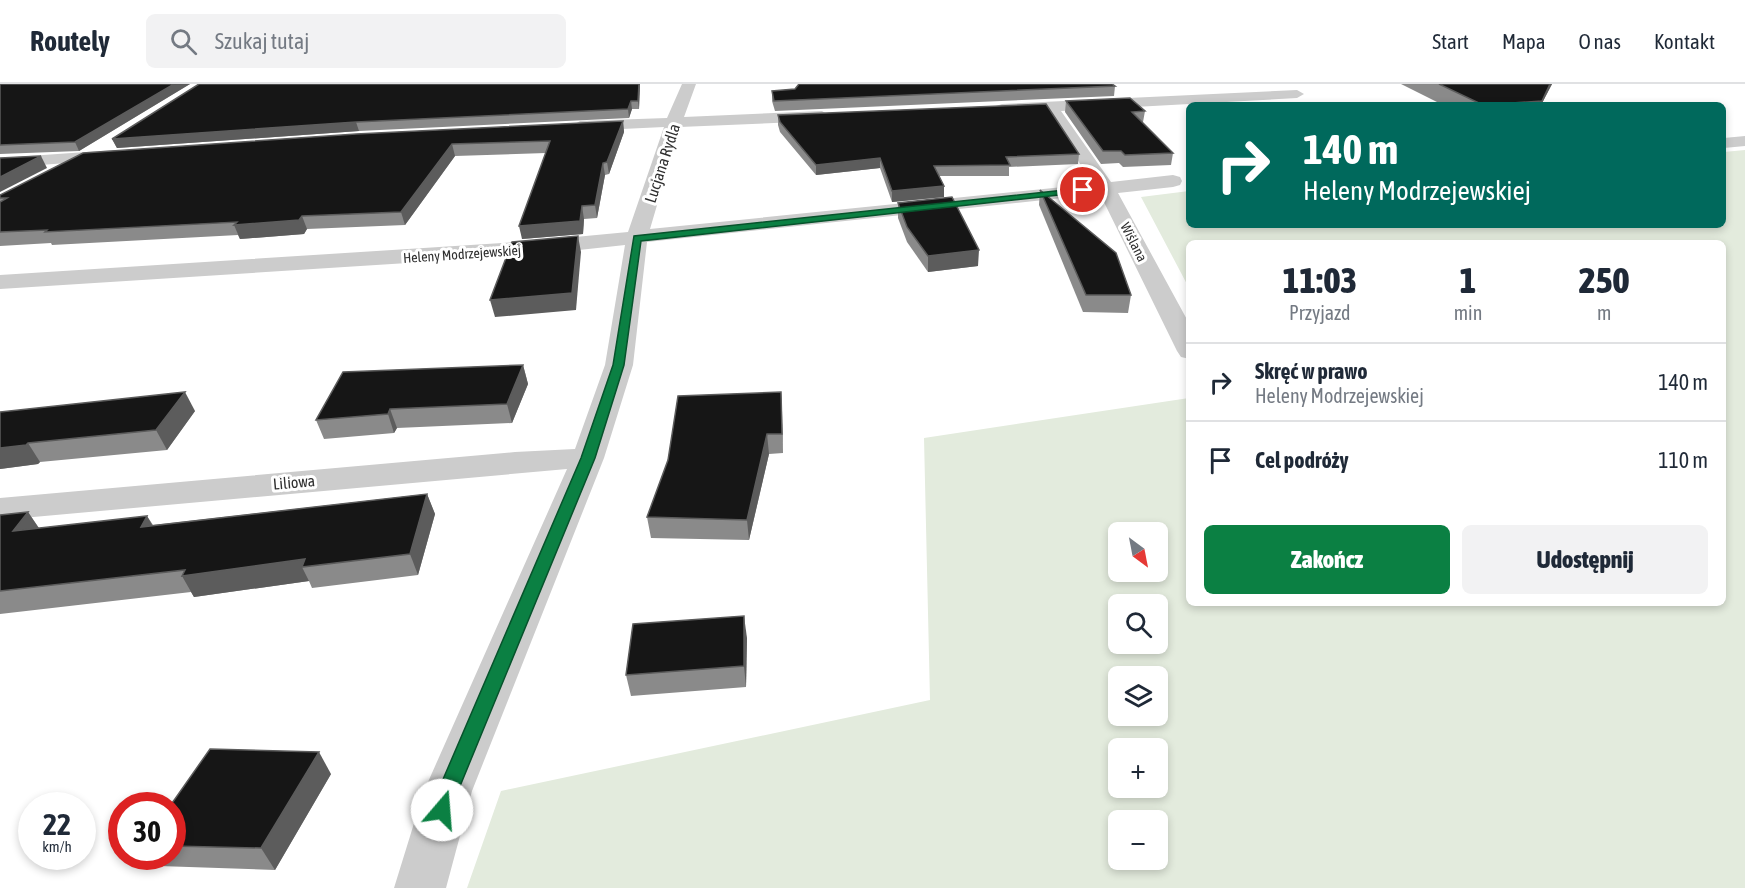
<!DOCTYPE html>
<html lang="pl">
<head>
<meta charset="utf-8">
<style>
	:root { --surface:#fff; --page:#f2f2f3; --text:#1f2937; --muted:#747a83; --line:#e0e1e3; --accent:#0b8043 }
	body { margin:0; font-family:"Asap Condensed",sans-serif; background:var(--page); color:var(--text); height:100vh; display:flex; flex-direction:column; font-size:22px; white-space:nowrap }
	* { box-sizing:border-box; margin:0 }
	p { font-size:20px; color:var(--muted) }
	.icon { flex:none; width:33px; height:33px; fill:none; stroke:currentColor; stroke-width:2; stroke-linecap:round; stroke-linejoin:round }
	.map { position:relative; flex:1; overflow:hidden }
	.panel { position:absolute; left:1186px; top:156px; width:540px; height:366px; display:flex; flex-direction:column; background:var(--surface); border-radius:9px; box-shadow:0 3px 9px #0003 }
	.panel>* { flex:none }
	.top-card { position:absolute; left:1186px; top:18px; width:540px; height:126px; border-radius:9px; box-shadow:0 3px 9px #0003; background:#00695c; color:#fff; overflow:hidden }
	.needle { width:39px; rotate:148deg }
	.tools { position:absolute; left:1108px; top:438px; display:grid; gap:12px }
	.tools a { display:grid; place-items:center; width:60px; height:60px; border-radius:9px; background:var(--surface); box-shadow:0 3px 9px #0003; font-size:30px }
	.speed { position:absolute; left:18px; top:708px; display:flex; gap:12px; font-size:30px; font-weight:700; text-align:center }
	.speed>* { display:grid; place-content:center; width:78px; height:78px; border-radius:50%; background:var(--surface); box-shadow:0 3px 9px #0003; line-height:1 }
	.speed small { font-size:15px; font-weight:400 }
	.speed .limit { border:9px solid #d22; background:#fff; color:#111 }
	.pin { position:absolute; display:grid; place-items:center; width:51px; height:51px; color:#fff; margin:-26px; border:3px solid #fff; border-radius:50%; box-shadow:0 2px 6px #0007 }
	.me { position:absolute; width:66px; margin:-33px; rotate:18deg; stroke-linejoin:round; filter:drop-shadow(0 0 4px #0008) }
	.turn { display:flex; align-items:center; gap:21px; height:126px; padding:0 18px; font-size:27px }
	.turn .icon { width:78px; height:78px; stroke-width:2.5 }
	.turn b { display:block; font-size:42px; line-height:51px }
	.eta { display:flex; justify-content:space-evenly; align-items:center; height:102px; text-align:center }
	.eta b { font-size:36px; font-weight:800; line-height:42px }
	.action { display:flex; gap:12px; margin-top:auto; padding:12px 18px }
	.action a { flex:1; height:69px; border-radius:9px; background:var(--accent); color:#fff; font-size:24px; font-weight:800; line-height:69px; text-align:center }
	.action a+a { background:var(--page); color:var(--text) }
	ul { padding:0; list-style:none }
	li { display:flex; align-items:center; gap:18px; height:78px; padding:0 18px; border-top:2px solid var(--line) }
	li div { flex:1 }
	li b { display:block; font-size:22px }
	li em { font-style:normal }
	header { display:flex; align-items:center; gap:36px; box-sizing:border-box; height:84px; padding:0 30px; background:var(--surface); border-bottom:2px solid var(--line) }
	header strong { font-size:28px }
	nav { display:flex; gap:33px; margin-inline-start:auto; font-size:21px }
	.search { width:420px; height:54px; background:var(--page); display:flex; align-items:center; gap:15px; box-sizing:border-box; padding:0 21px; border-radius:9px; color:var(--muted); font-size:22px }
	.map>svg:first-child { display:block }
	.green { fill:#e3ebdd; fill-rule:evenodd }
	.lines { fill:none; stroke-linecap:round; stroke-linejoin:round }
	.minor { fill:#ccc; fill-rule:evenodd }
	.wall { fill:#8a8a8a }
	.shaded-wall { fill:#5c5c5c }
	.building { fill:#161616; stroke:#5c5c5c; stroke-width:1.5 }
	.route { fill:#0b8043; stroke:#07532c; stroke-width:1.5 }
	.labels { text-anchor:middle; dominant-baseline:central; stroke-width:6; stroke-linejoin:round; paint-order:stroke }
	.far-street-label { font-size:14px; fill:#2f2f2f; stroke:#fff }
	.street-label { font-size:16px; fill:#2f2f2f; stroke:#fff }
</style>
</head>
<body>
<header>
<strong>Routely</strong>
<div class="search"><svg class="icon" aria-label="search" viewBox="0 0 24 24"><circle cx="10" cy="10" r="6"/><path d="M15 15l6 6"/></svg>Szukaj tutaj</div>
<nav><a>Start</a><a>Mapa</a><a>O nas</a><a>Kontakt</a></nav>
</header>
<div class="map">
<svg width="1745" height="804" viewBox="0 0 1745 804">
	<rect width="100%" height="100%" fill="#fff"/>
	<!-- green -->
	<path class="green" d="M1745,66V804H467L501,707L930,616L924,354L1189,314L1190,519H1724V159H1190L1189,204L1141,113L1189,107L1190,141H1724V68ZM1119,448H1158V488H1119ZM1119,520H1158V560H1119ZM1119,592H1158V632H1119ZM1119,664H1158V704H1119ZM1119,736H1158V776H1119Z"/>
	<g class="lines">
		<!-- minor -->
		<g class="minor">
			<polygon points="682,0 696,0 684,33 822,27 830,32 822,37 680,43 650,145 1093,100 1046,27 996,28 994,25 996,22 1002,20 1297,6 1304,10 1297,14 1061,27 1111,98 1173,91 1180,93 1182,97 1180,101 1173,103 1118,109 1190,241 1190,275 1181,273 1177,267 1100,110 647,158 633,281 604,374 472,707 446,804 394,804 424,707 567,385 0,436 0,414 515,368 575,365 605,281 625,161 533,171 0,205 0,191 533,157 628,148 664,43 580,47 572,42 580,37 667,34"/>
			<polygon points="1745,52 1745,62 1724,64 1724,54"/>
			<polygon points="115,66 121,67 124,71 121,75 0,84 0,74"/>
		</g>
	</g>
	<!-- wall -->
	<g class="wall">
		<polygon points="0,0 190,0 79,67 0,70"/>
		<polygon points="199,0 640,0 639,25 632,25 629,34 359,47 117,64 112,55"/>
		<polygon points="1401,0 1552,0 1541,21 1443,21"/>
		<polygon points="1115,2 1114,12 775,27 772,17 772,7 795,5"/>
		<polygon points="1066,17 1145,27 1143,38 1142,38 1173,69 1171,81 1123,83 1119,79 1101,80 1065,28"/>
		<polygon points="778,31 1079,70 1078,80 1009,83 1009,92 939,92 944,113 892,118 880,84 816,91 780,48 778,41"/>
		<polygon points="623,37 624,48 609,90 605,91 597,134 584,135 583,150 522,155 546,69 455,72 405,141 307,145 304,150 240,155 238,151 52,161 51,159 0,162 0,111"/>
		<polygon points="1040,106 1131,211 1128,229 1083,228 1039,121"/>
		<polygon points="898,119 978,182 928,188 907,158 898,134"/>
		<polygon points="523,281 528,300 512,339 397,344 394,349 324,355 316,336"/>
		<polygon points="781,308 783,369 769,370 749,456 651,454 647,433"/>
		<polygon points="195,327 167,366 40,378 38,380 0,385 0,328"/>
		<polygon points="427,410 435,430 418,491 312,504 309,497 194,513 191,508 0,530 0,431 28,428 39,444 147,432 153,441"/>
		<polygon points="747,554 746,603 631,612 626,591"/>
		<polygon points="331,690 275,786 159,782 151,772 172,772 172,722"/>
	</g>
	<!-- shaded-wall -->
	<g class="shaded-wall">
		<polygon points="174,0 190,0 79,67 75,58"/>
		<polygon points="639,0 640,0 639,25 638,17"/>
		<polygon points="1550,0 1552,0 1541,21 1483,21"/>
		<polygon points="631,17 632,25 629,34 628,25"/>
		<polygon points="623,37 624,48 609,90 607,78"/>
		<polygon points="356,38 359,47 117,64 112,55"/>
		<polygon points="452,60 455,72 405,141 401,128"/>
		<polygon points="41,72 47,84 0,108 0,93"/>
		<polygon points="880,74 880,84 816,91 816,81"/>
		<polygon points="603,79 605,91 597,134 595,121"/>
		<polygon points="944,102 944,113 892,118 892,107"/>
		<polygon points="582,122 584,135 583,150 522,155 519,142"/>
		<polygon points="302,132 307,145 304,150 240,155 234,141"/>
		<polygon points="578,152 581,168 576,226 495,233 490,216"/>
		<polygon points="979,166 978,182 928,188 928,172"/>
		<polygon points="523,281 528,300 512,339 507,320"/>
		<polygon points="185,308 195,327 167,366 156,346"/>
		<polygon points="781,308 782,326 783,369 782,350"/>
		<polygon points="390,325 397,344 394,349 388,330"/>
		<polygon points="767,350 769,370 749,456 747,436"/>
		<polygon points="28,359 40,378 38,380 0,385 0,364"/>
		<polygon points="427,410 435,430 418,491 410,470"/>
		<polygon points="28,428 42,449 13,447"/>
		<polygon points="147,432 159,453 141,443"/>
		<polygon points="305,475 302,483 309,497 194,513 182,492"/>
		<polygon points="744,532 747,554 746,603 744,582"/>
		<polygon points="319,668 331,690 275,786 261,764"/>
	</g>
	<!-- building -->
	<g class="building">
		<polygon points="0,0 174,0 75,58 0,61"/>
		<polygon points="199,0 639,0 638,17 631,17 628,25 356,38 112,55"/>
		<polygon points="799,0 1112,0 1115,2 774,17 772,7 795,5"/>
		<polygon points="1439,0 1550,0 1542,17 1483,21"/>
		<polygon points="1130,14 1145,27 1132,28 1173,69 1125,71 1121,67 1103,67 1066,17"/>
		<polygon points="1046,20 1079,70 1006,73 1010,81 934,82 944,102 892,107 880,74 816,81 780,38 778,31"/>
		<polygon points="623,37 607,78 603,79 595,121 582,122 580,137 519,142 550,57 452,60 401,128 302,132 299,136 234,141 237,138 45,148 47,146 0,148 0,118 7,114 0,114 0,111 83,69 356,50"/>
		<polygon points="41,72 0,93 0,74"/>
		<polygon points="1040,106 1116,169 1131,211 1086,211"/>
		<polygon points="952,113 979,166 928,172 907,143 898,119"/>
		<polygon points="578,152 572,209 490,216 512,158"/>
		<polygon points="523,281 507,320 390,325 388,330 316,336 343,288"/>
		<polygon points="185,308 156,346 28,359 26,361 0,364 0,328"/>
		<polygon points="781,308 782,350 767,350 747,436 647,433 668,376 678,312"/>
		<polygon points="427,410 410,470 302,483 305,475 182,492 185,486 0,507 0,431 28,428 13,447 147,432 141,443"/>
		<polygon points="744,532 744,582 626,591 633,540"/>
		<polygon points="210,665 319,668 261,764 172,762 172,722 170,722"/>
	</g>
	<!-- route -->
	<polygon class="route" points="1083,104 1087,106 1086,108 641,157 624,281 595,374 458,707 450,732 442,735 435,732 433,726 438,707 581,374 613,281 634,152"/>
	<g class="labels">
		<!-- far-street labels -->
		<g class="far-street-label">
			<text transform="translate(1134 158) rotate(63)">Wiślana</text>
			<text transform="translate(462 170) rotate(-4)">Heleny Modrzejewskiej</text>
		</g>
		<!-- street labels -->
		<g class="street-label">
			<text transform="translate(662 79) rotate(-72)">Lucjana Rydla</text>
			<text transform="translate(294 398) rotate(-5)">Liliowa</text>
		</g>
	</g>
</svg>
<div class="tools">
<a><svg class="needle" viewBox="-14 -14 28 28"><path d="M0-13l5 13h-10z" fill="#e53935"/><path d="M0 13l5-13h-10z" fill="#747a83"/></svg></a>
<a><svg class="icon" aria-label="search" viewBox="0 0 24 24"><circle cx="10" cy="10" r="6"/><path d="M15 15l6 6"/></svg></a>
<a><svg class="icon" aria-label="layers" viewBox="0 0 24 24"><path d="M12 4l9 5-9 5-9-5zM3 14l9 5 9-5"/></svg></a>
<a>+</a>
<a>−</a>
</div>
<div class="speed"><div>22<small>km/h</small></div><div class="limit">30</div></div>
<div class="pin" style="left:1083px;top:106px;background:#d93025"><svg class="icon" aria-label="arrive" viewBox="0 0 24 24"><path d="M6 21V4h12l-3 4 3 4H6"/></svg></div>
<svg class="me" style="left:442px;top:726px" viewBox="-20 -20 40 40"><circle r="19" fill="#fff"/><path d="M0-13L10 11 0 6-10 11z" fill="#0b8043"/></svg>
<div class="top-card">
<div class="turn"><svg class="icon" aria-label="right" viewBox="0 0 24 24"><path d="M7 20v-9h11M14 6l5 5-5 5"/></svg><div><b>140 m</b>Heleny Modrzejewskiej</div></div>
</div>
<section class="panel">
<div class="eta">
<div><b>11:03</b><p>Przyjazd</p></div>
<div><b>1</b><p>min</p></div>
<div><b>250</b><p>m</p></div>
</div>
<ul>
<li><svg class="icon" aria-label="right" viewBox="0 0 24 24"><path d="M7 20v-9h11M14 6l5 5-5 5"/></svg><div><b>Skręć w prawo</b><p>Heleny Modrzejewskiej</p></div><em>140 m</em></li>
<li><svg class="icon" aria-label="arrive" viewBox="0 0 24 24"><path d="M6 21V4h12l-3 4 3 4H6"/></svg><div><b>Cel podróży</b></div><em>110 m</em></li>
</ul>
<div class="action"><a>Zakończ</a><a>Udostępnij</a></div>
</section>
</div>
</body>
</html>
